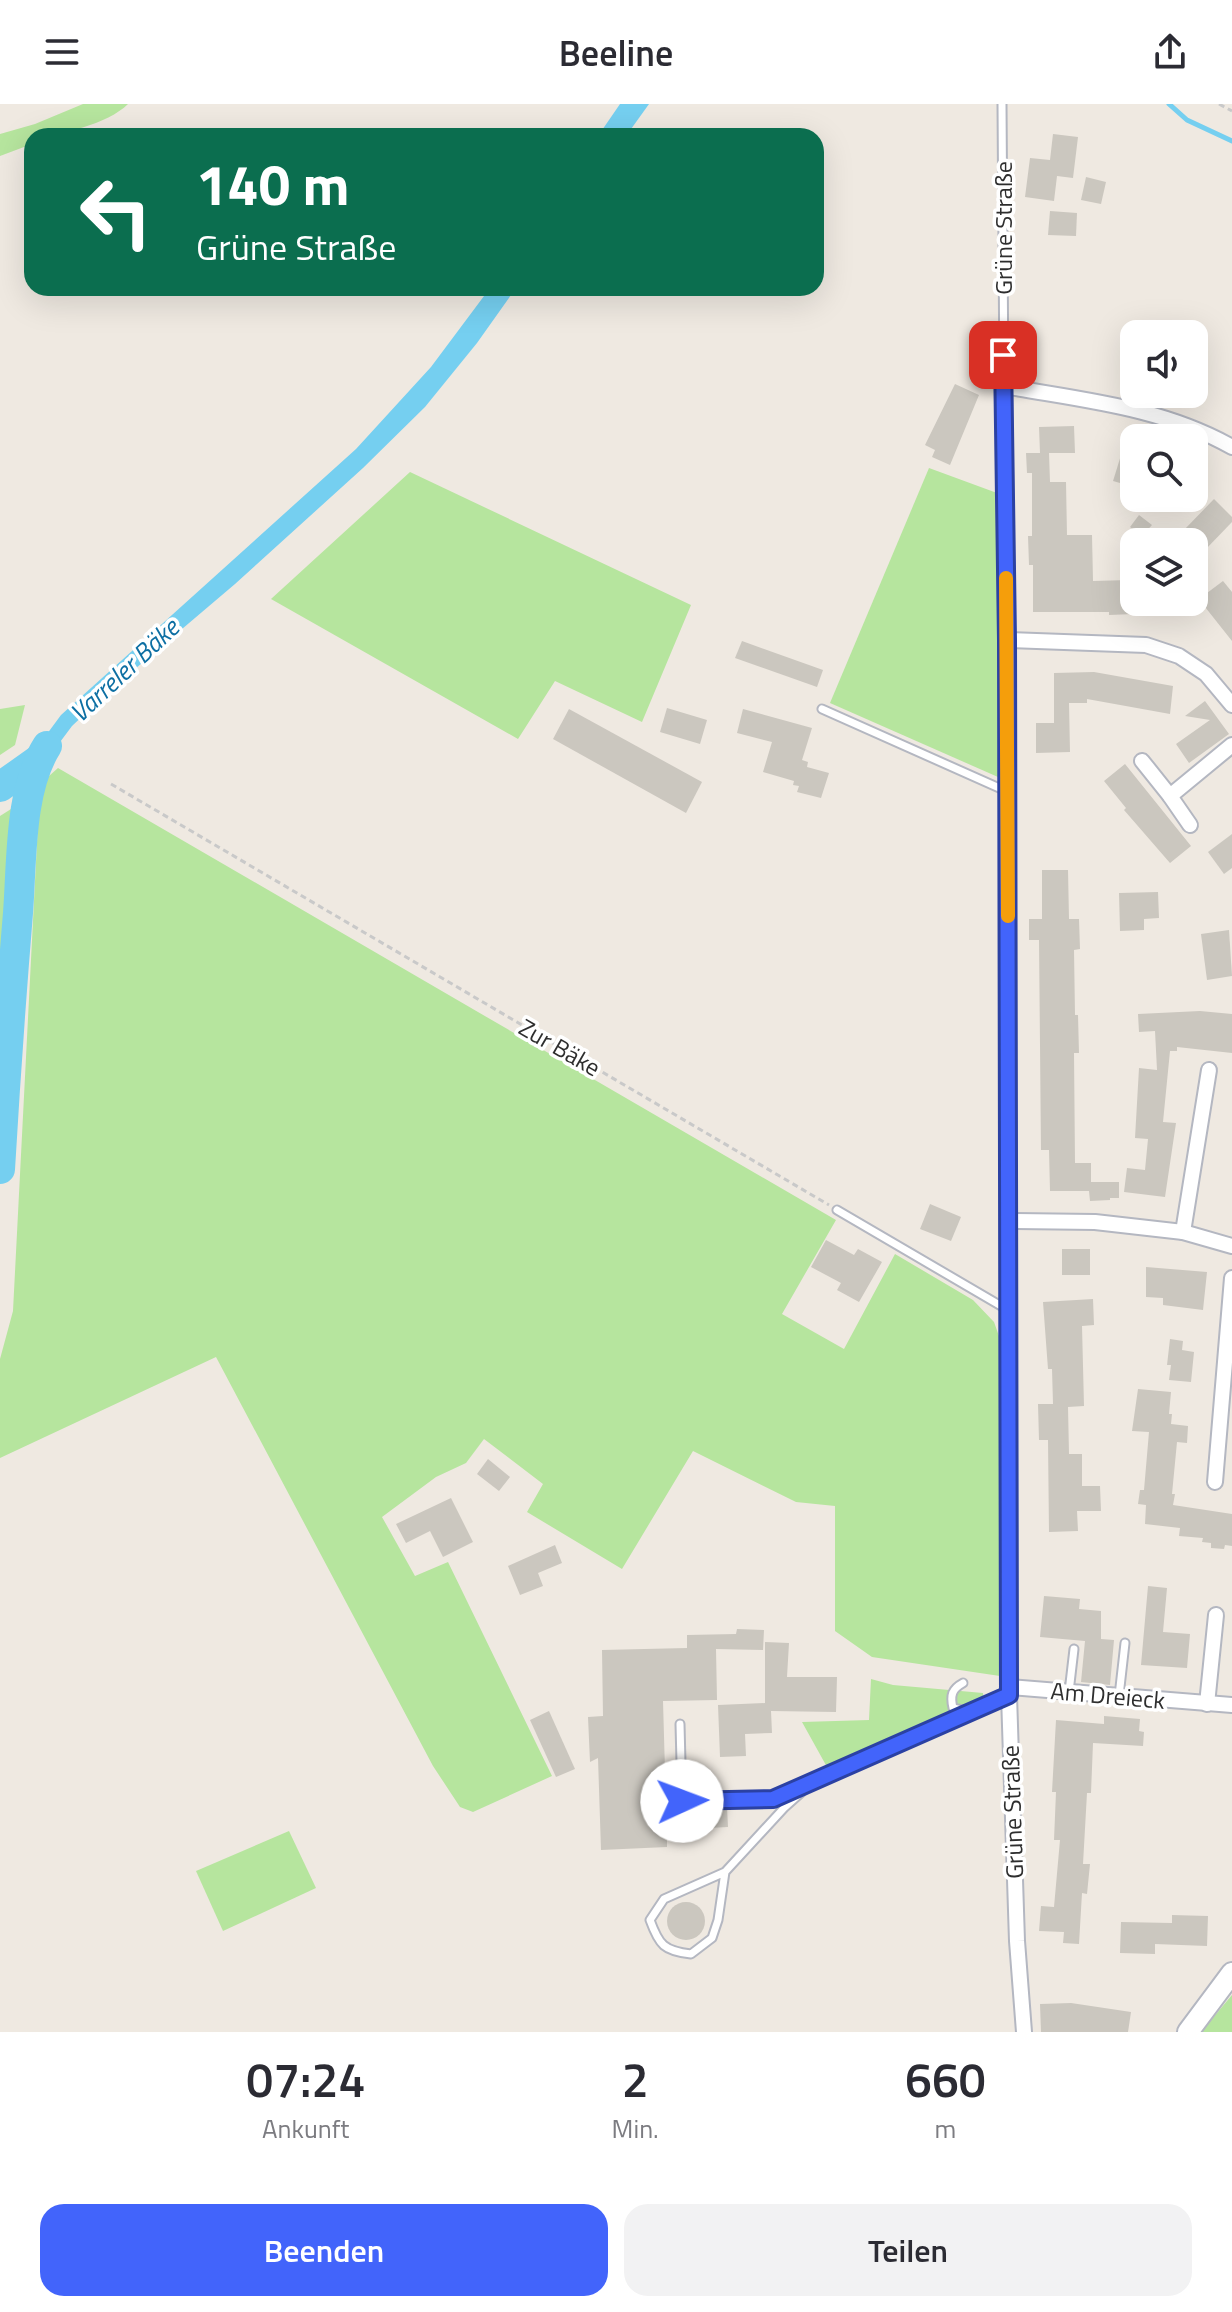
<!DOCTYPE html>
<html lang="de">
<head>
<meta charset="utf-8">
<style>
	:root { --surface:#fff; --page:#f2f2f3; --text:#2b2b33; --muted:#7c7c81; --accent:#4264fb }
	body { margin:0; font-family:"Titillium Web",sans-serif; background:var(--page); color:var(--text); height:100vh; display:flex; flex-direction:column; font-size:30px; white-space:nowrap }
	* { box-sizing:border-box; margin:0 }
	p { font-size:26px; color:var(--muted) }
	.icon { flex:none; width:44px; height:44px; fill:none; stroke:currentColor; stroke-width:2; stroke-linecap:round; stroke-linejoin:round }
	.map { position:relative; height:1928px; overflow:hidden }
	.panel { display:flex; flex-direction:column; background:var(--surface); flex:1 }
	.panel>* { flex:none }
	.hud { position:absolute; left:24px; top:24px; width:800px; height:168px; border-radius:24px; box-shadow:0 8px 32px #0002; background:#0b6e4f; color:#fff; overflow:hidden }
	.fabs { position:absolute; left:1120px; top:216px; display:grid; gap:16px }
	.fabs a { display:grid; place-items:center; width:88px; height:88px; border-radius:16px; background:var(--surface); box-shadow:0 8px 32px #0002; font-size:40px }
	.pin { position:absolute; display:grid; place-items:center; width:68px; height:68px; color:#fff; margin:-34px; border-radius:16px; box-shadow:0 4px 12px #0006 }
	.me { position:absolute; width:88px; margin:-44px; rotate:88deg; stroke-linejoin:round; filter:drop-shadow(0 0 6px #0008) }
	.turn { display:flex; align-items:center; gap:28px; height:168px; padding:0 40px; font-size:36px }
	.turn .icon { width:104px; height:104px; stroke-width:2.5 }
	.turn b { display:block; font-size:56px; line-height:68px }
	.eta { display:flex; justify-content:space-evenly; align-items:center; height:136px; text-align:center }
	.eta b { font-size:48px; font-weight:600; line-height:56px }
	.cta { display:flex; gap:16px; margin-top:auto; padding:16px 40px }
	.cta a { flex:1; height:92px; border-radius:24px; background:var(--accent); color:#fff; font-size:32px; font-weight:600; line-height:92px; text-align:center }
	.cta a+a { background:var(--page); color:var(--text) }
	header { display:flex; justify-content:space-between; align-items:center; height:104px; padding:0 40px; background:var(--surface); font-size:36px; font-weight:600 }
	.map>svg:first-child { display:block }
	.green { fill:#b6e59e }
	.water { fill:#75cff0 }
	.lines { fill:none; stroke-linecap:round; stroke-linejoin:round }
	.stream { stroke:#75cff0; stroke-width:5 }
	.river { stroke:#75cff0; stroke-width:30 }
	.building { fill:#cbc7bf }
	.lane-casing { stroke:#b4b7c1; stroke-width:11 }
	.street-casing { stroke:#b4b7c1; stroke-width:18 }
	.secondary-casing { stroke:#b4b7c1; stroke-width:24 }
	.path { stroke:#c9c9c9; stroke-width:3; stroke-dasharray:6 4; stroke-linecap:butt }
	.lane { stroke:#fff; stroke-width:7 }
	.street { stroke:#fff; stroke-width:14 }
	.secondary { stroke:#fff; stroke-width:20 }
	.route-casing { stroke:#2b41a3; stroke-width:20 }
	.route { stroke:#4264fb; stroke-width:14 }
	.slow { stroke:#f59e0b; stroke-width:14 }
	.labels { text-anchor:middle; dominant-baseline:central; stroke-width:7; stroke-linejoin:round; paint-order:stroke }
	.street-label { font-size:24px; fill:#2e2e2e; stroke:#fff }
	.water-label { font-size:26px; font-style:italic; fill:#0d6fa3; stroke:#fff }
</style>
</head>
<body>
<header><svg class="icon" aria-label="menu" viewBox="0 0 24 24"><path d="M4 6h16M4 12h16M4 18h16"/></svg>Beeline<svg class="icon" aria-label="share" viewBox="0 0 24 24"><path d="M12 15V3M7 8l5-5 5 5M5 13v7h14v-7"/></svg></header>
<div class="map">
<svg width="1232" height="1928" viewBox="0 0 1232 1928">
	<rect width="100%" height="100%" fill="#efe9e1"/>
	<!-- green -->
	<g class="green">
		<path d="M83,0H128C108,20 59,32 32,32V40L0,52V30L35,20Z"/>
		<polygon points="929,364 997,389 998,673 830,599"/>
		<polygon points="410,368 691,501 642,618 555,577 518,635 271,495"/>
		<polygon points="25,601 15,641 0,651 0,605"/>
		<polygon points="58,664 836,1116 782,1210 844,1245 895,1150 973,1196 994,1218 1000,1235 1000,1572 872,1553 835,1527 835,1402 796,1398 693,1347 622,1465 527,1408 543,1380 484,1335 466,1359 436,1373 382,1413 415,1472 448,1458 552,1672 473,1708 460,1703 433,1662 216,1253 0,1354 0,1255 13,1207 40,680"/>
		<polygon points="19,700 0,954 0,712"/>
		<polygon points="871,1575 893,1581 983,1589 984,1597 906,1627 827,1663 802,1618 869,1616"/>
		<polygon points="289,1727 316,1784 223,1827 196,1767"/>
		<polygon points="1232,1891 1232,1928 1201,1928"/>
	</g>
	<!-- water -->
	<g class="water">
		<polygon points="620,0 649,0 626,32 598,32"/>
		<polygon points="490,184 516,184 477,239 425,303 363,364 235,480 109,587 72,622 31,677 30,653 61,611 356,345 431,263"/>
	</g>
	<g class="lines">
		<!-- stream -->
		<polyline class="stream" points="1169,0 1187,16 1232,37"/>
		<!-- river -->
		<g class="river">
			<polyline points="0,683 38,656"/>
			<path d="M0,1065C5,980 11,894 18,809C22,757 19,686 47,642"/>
		</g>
	</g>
	<!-- building -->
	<g class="building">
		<polygon points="1053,30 1078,33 1073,74 1057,72 1054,97 1025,93 1030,54 1050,56"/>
		<polygon points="1086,73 1106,78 1101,100 1081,96"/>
		<polygon points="1050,107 1077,109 1076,132 1048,131"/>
		<polygon points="955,280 979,291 950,361 932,353 935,346 925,341"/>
		<polygon points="1074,322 1075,349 1049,349 1050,378 1066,378 1067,431 1092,431 1093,477 1129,476 1129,482 1134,482 1134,510 1109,511 1109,508 1033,508 1033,461 1029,461 1028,432 1032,432 1032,369 1027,369 1026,349 1040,349 1039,323"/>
		<polygon points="1122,348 1134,351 1134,383 1113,377"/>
		<polygon points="1214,395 1232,413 1232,418 1205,446 1184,426"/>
		<polygon points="1139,411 1152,421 1142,432 1130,423"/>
		<polygon points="1223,477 1232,488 1232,537 1194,489 1194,484 1207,489"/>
		<polygon points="742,537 823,566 817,583 735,554"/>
		<polygon points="1094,568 1173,582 1170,610 1087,595 1087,599 1069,599 1070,648 1036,649 1036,619 1054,619 1054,569"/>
		<polygon points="1205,597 1229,630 1189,659 1176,640 1210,616 1185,612"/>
		<polygon points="667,604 707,616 700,640 660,628"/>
		<polygon points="569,605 702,678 686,709 553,635"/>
		<polygon points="743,605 812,624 802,656 808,658 807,663 829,669 821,694 797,688 799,682 793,681 794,677 763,668 772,638 737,629"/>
		<polygon points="1125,660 1191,742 1170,759 1124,706 1126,704 1104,677"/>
		<polygon points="1232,730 1232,764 1224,770 1208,748"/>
		<polygon points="1042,766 1068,766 1069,815 1079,815 1080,845 1074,846 1075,911 1078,911 1079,949 1074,949 1075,1059 1091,1059 1091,1078 1119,1078 1119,1094 1110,1094 1110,1096 1090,1097 1089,1087 1050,1087 1049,1046 1041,1046 1039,836 1029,836 1029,815 1042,815"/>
		<polygon points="1158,788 1159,814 1144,815 1144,826 1120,827 1119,789"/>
		<polygon points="1229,826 1232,872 1207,876 1201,830"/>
		<polygon points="1200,907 1232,910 1232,949 1177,943 1177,947 1170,947 1163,1018 1176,1019 1165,1093 1124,1088 1127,1064 1145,1066 1148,1035 1135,1034 1139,964 1157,966 1155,927 1139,928 1138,910"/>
		<polygon points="930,1100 961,1113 951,1137 920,1125"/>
		<polygon points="826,1136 854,1151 858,1145 882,1158 859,1198 837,1186 841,1179 811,1163"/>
		<rect x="1062" y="1145" width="28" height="26"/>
		<polygon points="1146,1163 1207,1168 1203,1206 1163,1201 1163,1194 1146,1193"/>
		<polygon points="1093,1195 1094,1221 1082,1222 1084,1302 1068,1303 1069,1350 1082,1350 1082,1382 1100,1382 1101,1407 1077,1407 1078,1427 1049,1428 1048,1336 1039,1336 1038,1300 1053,1300 1052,1265 1048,1265 1043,1198"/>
		<polygon points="1170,1235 1183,1237 1182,1246 1194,1248 1191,1278 1169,1276 1171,1261 1167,1261"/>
		<polygon points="1138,1285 1171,1288 1169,1310 1172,1310 1171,1320 1188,1322 1187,1339 1177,1338 1172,1390 1175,1390 1173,1401 1232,1410 1232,1442 1225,1441 1224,1445 1211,1444 1211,1439 1202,1438 1203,1434 1179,1432 1180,1424 1145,1420 1146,1401 1138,1400 1140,1386 1144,1386 1149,1328 1132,1327"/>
		<polygon points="488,1355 510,1373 499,1387 477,1370"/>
		<polygon points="451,1394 473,1438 443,1453 430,1427 406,1439 396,1420"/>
		<polygon points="555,1441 562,1459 538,1469 543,1482 520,1491 508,1462"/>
		<polygon points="1148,1482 1167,1484 1163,1528 1190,1530 1187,1564 1141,1561"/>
		<polygon points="1044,1492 1080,1495 1079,1505 1101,1507 1101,1535 1114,1536 1110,1581 1081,1578 1085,1537 1040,1533"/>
		<polygon points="737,1525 764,1526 763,1546 716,1545 717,1596 663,1597 666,1702 727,1703 728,1723 667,1726 667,1743 601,1746 598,1654 590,1658 588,1613 603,1612 602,1546 687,1544 687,1531 736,1530"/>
		<polygon points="765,1538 789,1539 787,1573 837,1573 836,1608 771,1607 772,1629 745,1630 746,1652 720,1653 718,1601 765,1599"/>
		<polygon points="549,1607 575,1665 556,1673 530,1616"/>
		<polygon points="1104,1612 1140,1615 1139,1627 1144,1628 1143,1642 1093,1639 1091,1689 1087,1689 1083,1760 1090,1760 1087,1790 1082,1789 1079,1840 1063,1839 1064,1828 1039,1827 1041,1802 1054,1803 1060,1736 1054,1736 1056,1688 1052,1688 1056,1616 1104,1620"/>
		<circle cx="686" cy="1817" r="19"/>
		<polygon points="1172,1811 1208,1812 1207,1842 1155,1840 1155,1850 1120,1849 1121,1818 1172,1819"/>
		<polygon points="1071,1899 1131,1908 1128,1928 1041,1928 1040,1900"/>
	</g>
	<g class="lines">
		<defs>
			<g id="lane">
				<polyline points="1002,0 1004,282"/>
				<polyline points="822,605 1006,687"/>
				<polyline points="837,1106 1008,1206"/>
				<path d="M963,1579C952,1585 950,1591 953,1604L967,1607"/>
				<polyline points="1069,1588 1074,1545"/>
				<polyline points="1119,1592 1125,1539"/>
				<polyline points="680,1620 682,1697 773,1695 806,1682"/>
				<path d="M725,1768L718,1816L712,1834L691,1850C664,1847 659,1841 650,1816L664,1795L725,1768L784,1704L812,1679L908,1633L1009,1591"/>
			</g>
			<g id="street">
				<polyline points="1007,536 1146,541 1179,552 1206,570 1232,601"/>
				<polyline points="1142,657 1170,692 1232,641"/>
				<polyline points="1170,692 1190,721"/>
				<polyline points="1009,1117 1095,1118 1183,1128 1232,1142"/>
				<polyline points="1183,1128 1209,966"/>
				<polyline points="1215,1378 1232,1174"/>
				<polyline points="1009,1583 1232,1601"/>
				<polyline points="1207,1600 1216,1511"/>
				<path d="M1024,1928L1017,1837L1009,1591L1007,536L1004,282C1081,296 1162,303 1232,343"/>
			</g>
			<polyline id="secondary" points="1188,1928 1232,1869"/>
		</defs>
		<!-- lane casing -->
		<use href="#lane" class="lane-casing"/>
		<!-- street casing -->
		<use href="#street" class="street-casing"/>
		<!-- secondary casing -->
		<use href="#secondary" class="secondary-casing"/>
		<!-- path -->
		<g class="path">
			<polyline points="1219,0 1232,7"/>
			<polyline points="111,680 829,1101"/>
		</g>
		<!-- lane -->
		<use href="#lane" class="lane"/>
		<!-- street -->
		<use href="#street" class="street"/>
		<!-- secondary -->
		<use href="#secondary" class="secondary"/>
	</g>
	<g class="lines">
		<defs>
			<polyline id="route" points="682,1697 773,1695 1009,1591 1007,536 1003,251"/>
		</defs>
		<!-- route casing -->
		<use href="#route" class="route-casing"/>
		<!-- route -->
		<use href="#route" class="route"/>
		<!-- slow -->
		<polyline class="slow" points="1006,474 1008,812"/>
	</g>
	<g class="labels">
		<!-- street labels -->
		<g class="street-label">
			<text transform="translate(1003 124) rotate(-90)">Grüne Straße</text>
			<text transform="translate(560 943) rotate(30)">Zur Bäke</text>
			<text transform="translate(1108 1591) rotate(5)">Am Dreieck</text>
			<text transform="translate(1012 1708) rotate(-92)">Grüne Straße</text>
		</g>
		<!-- water labels -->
		<g class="water-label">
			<text transform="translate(124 566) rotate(-43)">Varreler Bäke</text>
		</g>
	</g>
</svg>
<div class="fabs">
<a><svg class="icon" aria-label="sound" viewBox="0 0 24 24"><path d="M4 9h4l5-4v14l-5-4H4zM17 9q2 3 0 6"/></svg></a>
<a><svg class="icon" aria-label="search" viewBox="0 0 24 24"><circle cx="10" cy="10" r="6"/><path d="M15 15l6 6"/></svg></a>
<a><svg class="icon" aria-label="layers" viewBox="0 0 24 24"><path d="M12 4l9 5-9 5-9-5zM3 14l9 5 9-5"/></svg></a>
</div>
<div class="pin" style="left:1003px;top:251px;background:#d93025"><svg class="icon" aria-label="arrive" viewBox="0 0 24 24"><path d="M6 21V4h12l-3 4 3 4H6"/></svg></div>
<svg class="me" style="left:682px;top:1697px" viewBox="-20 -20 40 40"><circle r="19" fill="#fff"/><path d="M0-13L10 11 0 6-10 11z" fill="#4264fb"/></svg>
<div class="hud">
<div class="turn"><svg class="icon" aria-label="left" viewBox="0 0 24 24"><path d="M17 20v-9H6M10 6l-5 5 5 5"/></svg><div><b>140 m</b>Grüne Straße</div></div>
</div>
</div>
<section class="panel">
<div class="eta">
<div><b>07:24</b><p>Ankunft</p></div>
<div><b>2</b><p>Min.</p></div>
<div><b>660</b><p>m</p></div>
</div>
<div class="cta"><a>Beenden</a><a>Teilen</a></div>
</section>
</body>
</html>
